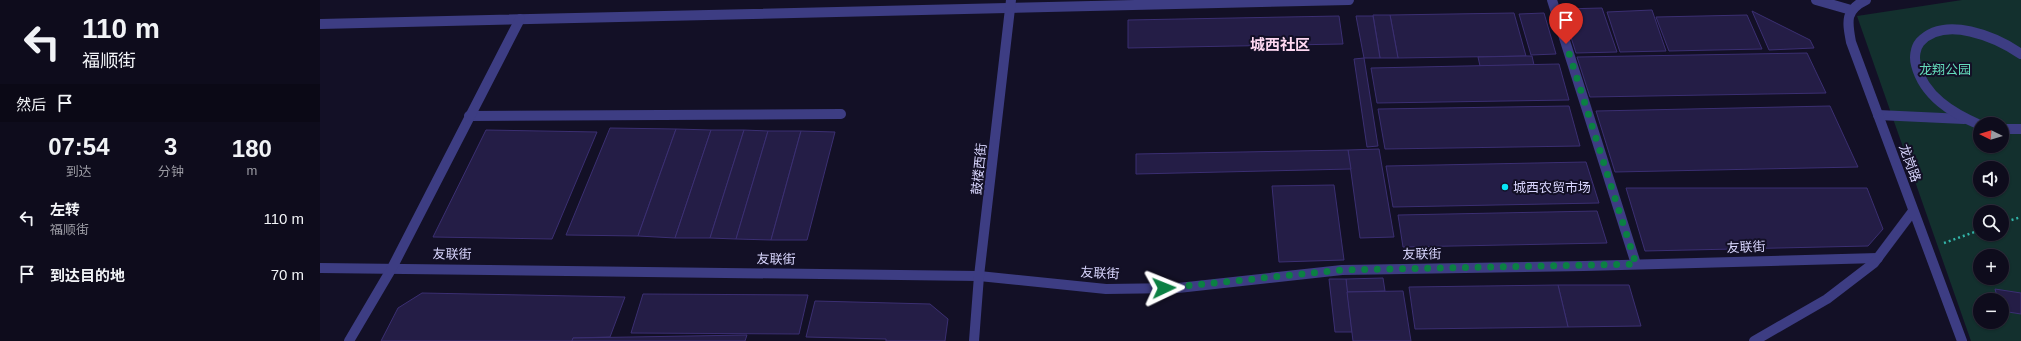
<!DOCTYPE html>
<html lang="zh">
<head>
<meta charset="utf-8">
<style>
	:root { --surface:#0e0c1c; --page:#171525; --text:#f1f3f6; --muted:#9b9ba3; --line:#2e2c3b }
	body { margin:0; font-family:Helvetica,"Noto Sans SC",sans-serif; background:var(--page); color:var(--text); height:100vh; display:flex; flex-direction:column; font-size:15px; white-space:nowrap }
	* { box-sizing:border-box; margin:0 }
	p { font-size:13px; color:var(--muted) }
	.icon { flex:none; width:22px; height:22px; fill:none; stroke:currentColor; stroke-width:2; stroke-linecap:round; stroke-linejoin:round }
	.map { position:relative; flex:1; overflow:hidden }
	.drawer { display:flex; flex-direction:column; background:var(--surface); width:320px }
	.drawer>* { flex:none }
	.banner { background:#0e0c1c; color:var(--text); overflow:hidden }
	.needle { width:26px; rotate:275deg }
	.controls { position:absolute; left:1653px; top:117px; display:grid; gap:8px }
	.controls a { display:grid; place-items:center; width:36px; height:36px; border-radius:50%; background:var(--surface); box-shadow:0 1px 3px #0004,0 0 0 1px var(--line); font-size:20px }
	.pin { position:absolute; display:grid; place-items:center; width:34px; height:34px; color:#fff; margin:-41px -17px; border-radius:50% 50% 50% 0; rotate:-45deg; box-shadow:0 0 4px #0007 }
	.pin .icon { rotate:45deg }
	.me { position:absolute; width:44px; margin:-22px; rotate:88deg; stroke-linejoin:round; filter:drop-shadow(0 0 3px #0008) }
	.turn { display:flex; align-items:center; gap:14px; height:84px; padding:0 16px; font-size:18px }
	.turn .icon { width:52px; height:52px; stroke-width:2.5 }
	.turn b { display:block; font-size:28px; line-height:34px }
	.then { display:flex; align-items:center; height:38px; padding:0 16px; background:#0003; gap:8px; font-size:15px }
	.eta { display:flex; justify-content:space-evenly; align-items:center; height:68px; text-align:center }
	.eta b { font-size:24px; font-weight:600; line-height:28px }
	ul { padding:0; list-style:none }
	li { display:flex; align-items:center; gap:12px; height:56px; padding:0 16px }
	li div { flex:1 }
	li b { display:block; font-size:15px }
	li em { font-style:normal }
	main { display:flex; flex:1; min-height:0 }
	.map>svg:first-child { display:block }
	.green { fill:#13302e; fill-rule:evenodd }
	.building { fill:#241d46; stroke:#3b2f72 }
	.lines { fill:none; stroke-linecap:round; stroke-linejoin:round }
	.path { stroke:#33b5a9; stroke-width:2.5; stroke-dasharray:2 3; stroke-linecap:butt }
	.service { stroke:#3d3d83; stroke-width:10 }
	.minor { stroke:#3d3d83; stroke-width:10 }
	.tertiary { stroke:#3d3d83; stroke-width:10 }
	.route { stroke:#0b8043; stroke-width:7; stroke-dasharray:0 12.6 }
	.poi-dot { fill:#08e6f7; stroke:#131026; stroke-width:1.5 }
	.labels { text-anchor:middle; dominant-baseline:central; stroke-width:4; stroke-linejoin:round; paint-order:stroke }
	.park-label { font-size:13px; fill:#64dcbb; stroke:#131026 }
	.street-label { font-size:13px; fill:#d9d6fe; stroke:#131026 }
	.poi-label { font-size:13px; fill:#d9d6fe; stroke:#131026; text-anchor:start }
	.quarter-label { font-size:15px; font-weight:bold; fill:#fed8f1; stroke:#131026 }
</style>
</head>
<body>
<main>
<section class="drawer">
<div class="banner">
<div class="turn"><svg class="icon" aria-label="left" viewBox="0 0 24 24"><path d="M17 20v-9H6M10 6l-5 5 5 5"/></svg><div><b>110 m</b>福顺街</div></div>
<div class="then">然后<svg class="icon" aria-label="arrive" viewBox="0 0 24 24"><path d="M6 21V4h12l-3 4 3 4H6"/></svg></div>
</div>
<div class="eta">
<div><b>07:54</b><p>到达</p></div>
<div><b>3</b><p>分钟</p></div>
<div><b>180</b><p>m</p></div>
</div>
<ul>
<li><svg class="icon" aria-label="left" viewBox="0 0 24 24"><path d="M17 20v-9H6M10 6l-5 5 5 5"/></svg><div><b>左转</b><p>福顺街</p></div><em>110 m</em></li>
<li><svg class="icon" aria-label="arrive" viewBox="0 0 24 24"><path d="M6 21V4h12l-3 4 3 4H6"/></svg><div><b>到达目的地</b></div><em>70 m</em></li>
</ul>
</section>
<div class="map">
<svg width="1701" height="341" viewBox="0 0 1701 341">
	<rect width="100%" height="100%" fill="#131026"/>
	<!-- green -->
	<path class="green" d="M1642,0H1701V341H1651L1537,16ZM1660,124H1682V146H1660ZM1660,168H1682V190H1660ZM1660,212H1682V234H1660ZM1660,256H1682V278H1660ZM1660,300H1682V322H1660Z"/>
	<!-- building -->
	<g class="building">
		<polygon points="1282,8 1297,52 1256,53 1242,9"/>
		<polygon points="1332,10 1346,51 1300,52 1287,12"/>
		<polygon points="1432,11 1490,40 1494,48 1449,50"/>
		<polygon points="1194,13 1206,56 1078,58 1070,15"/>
		<polygon points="1224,13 1236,54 1211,55 1199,14"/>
		<polygon points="1070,15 1078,58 1060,58 1053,15"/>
		<polygon points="1427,15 1442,49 1349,51 1336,17"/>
		<polygon points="1019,16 1023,44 808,48 808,20"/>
		<polygon points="1036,16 1053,16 1060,58 1044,58"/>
		<polygon points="1487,53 1506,93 1270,97 1257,57"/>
		<polygon points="1206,56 1212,56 1214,65 1160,66 1158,57"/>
		<polygon points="1044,58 1058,146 1047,147 1034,59"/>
		<polygon points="1239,64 1249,100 1057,103 1051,68"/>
		<polygon points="1249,106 1260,146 1065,149 1058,109"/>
		<polygon points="1510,106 1538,167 1295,172 1276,111"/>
		<polygon points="290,128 356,129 318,236 246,235"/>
		<polygon points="356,129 391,130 355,238 318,236"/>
		<polygon points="166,130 277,132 232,239 113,237"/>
		<polygon points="391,130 424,130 390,238 355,238"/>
		<polygon points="424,130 448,131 416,239 390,238"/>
		<polygon points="448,131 481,131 451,240 416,239"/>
		<polygon points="481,131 515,132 487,240 451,240"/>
		<polygon points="1059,149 1074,237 1040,238 1028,150"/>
		<polygon points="1028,150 1031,169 816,174 816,154"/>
		<polygon points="1266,162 1279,203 1073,207 1066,166"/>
		<polygon points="1014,185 1024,260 959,262 952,186"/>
		<polygon points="1306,188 1547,188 1563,229 1548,246 1325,251"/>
		<polygon points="1277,211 1287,243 1083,247 1078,215"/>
		<polygon points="1063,278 1065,291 1027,292 1026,279"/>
		<polygon points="1009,279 1026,279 1032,332 1015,332"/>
		<polygon points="1238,285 1309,285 1321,326 1248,327"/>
		<polygon points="1238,285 1248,327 1095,329 1089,287"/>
		<polygon points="1675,289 1701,293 1701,314 1682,311 1682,300 1678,300"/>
		<polygon points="1083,291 1091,341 1033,341 1027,292"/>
		<polygon points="102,293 305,297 290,337 253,338 252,341 61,341 78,308"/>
		<polygon points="323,294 488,295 479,334 311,333"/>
		<polygon points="495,301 610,304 628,319 625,341 566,341 566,339 486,337"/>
		<polygon points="427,335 425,341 252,341 253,338"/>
	</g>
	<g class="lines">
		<!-- path -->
		<g class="path">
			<polyline points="1682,223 1701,217"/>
			<polyline points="1624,243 1660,230"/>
		</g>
		<!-- service -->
		<g class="service">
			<polyline points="1558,115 1644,119"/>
			<path d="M1660,125C1632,113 1604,96 1596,65C1594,58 1595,48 1600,42C1625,15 1676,37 1701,54"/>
			<polyline points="1682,129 1701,129"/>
		</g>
		<!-- minor -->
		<g class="minor">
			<polyline points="1232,0 1316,264"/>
			<polyline points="1496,0 1531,10"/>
			<polyline points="0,24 1029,0"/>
			<polyline points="149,116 521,114"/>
			<polyline points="0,268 659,276 786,289 858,288 1022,270 1264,266 1558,258"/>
			<polyline points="29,341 72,268 200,19"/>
			<polyline points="654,341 659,276 691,0"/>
			<polyline points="1434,341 1507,299 1554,263 1593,211"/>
		</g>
		<!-- tertiary -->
		<path class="tertiary" d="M1546,0C1525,10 1527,21 1531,42L1642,341"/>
	</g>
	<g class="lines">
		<!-- route -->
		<polyline class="route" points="844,288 1022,270 1316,264 1246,44"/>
	</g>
	<!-- markers -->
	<circle class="poi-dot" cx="1185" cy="187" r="4"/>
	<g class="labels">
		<!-- park labels -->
		<g class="park-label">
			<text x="1625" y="69">龙翔公园</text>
		</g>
		<!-- street labels -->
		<g class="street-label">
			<text transform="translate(1590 163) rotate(70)">龙岗路</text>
			<text transform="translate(659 169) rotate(-84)">鼓楼西街</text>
			<text transform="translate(1426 247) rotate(-2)">友联街</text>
			<text transform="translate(132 254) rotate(1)">友联街</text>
			<text transform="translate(1102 254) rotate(-1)">友联街</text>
			<text transform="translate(456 259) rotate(1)">友联街</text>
			<text transform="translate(780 273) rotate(3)">友联街</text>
		</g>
		<!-- poi labels -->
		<g class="poi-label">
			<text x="1193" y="187">城西农贸市场</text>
		</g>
		<!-- quarter labels -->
		<g class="quarter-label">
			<text x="960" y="44">城西社区</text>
		</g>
	</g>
</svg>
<div class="controls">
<a><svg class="needle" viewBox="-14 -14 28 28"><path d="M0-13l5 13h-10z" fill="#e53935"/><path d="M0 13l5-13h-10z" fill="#9b9ba3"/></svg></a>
<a><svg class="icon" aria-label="sound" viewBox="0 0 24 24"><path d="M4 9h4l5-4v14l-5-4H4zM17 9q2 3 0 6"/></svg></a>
<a><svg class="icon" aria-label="search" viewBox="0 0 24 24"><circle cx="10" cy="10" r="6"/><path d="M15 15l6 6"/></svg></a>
<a>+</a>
<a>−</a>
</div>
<div class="pin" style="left:1246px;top:44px;background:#d93025"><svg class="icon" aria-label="arrive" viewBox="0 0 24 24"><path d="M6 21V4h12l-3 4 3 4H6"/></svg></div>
<svg class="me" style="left:844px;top:288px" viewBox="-20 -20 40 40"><path d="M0-17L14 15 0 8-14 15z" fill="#0b8043" stroke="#fff" stroke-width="4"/></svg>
</div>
</main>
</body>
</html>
